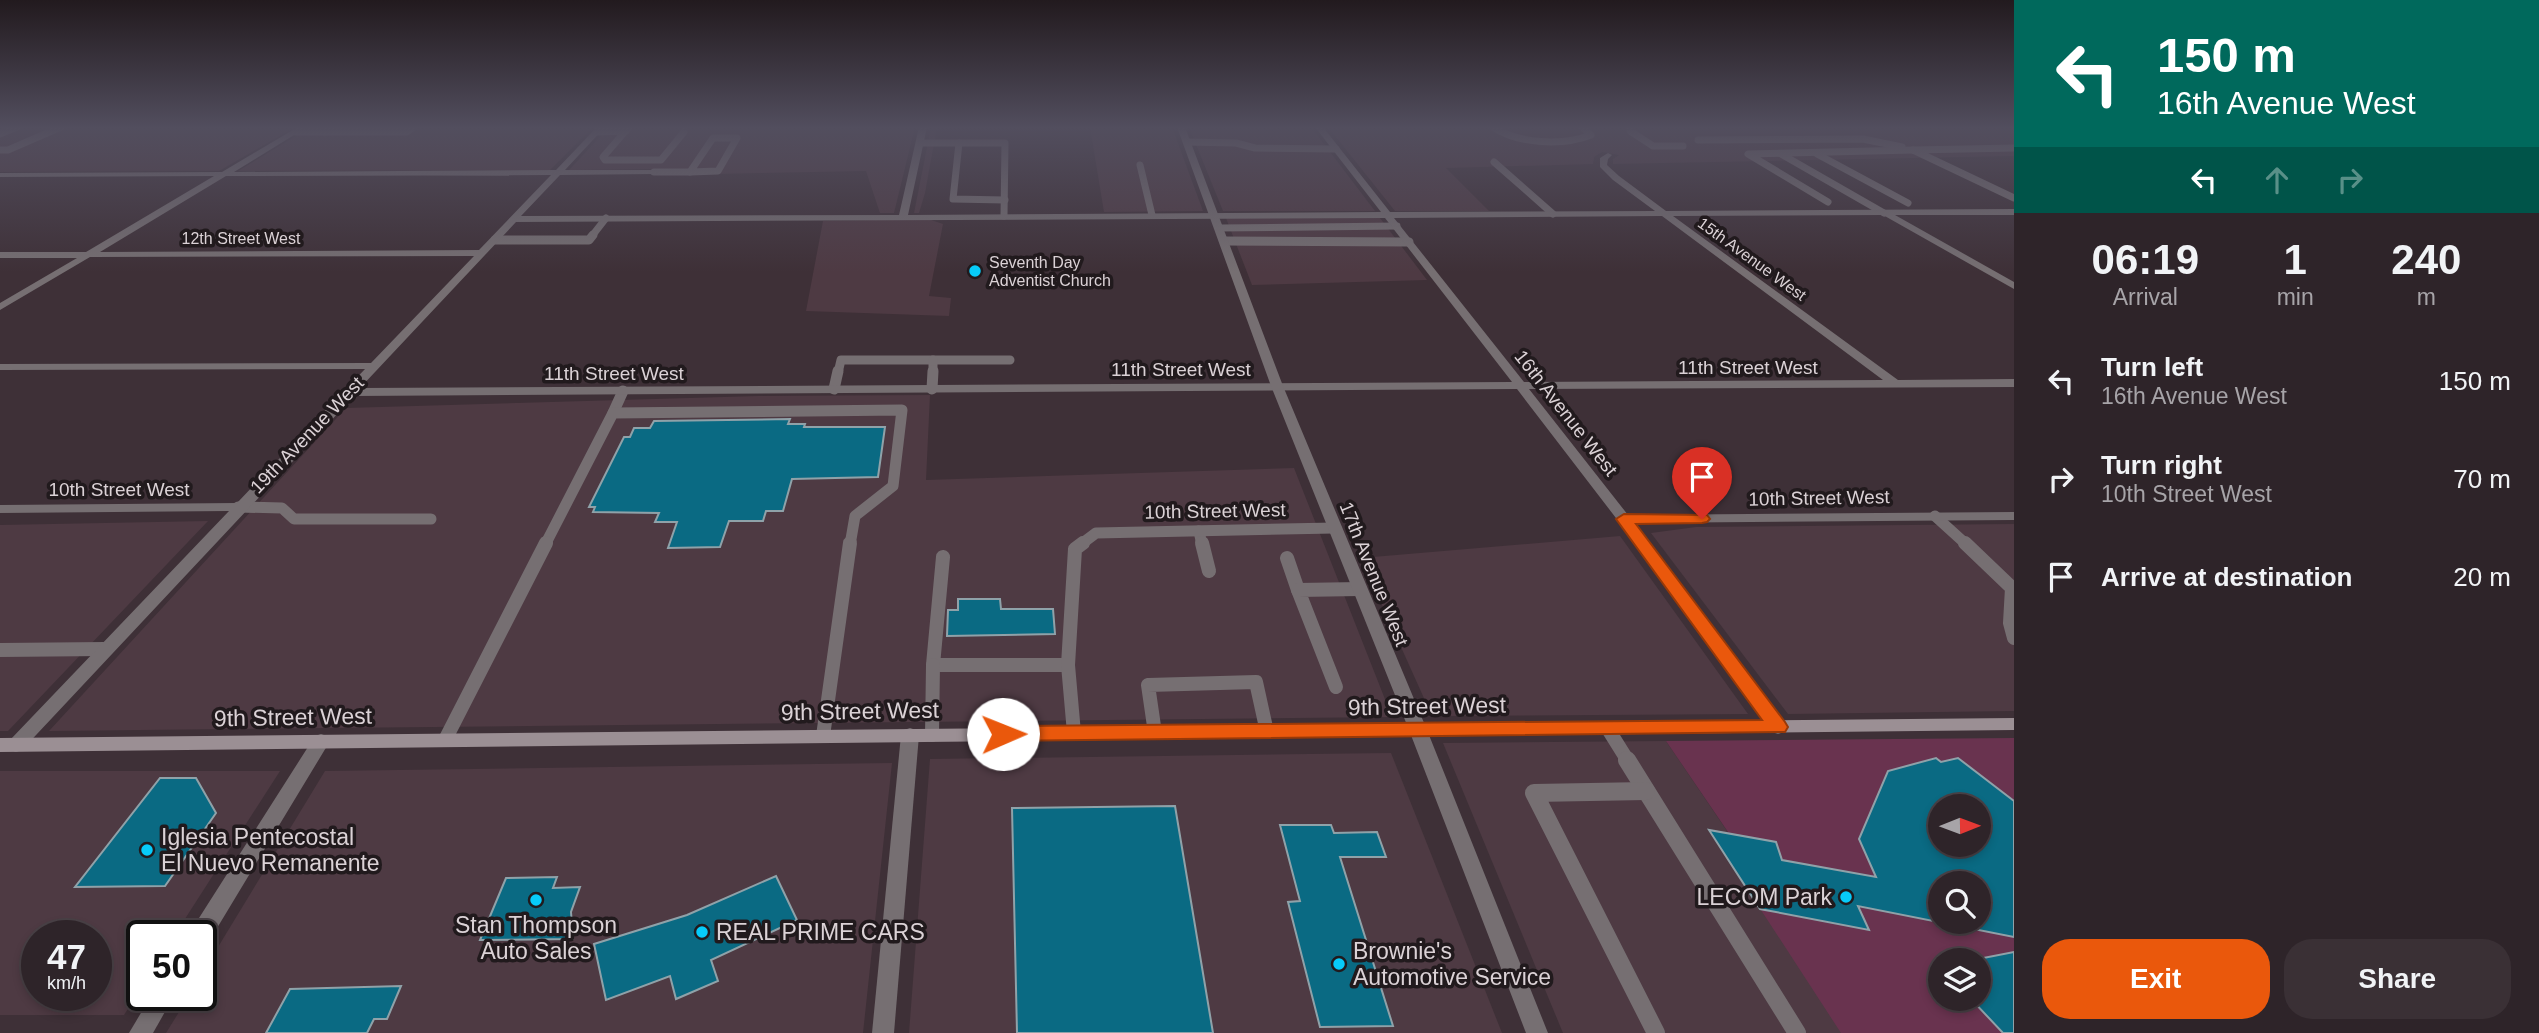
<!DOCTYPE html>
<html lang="en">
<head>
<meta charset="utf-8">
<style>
	:root { --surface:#2e2429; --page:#3a3035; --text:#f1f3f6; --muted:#a7a4a8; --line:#494146; --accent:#ea580c }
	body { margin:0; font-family:Helvetica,sans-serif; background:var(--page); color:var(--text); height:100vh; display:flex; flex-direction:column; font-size:26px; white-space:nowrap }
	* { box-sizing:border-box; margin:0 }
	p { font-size:23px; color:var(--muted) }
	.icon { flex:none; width:38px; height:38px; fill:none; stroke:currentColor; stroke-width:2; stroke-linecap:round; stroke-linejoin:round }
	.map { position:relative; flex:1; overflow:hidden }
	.drawer { display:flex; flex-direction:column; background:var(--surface); width:525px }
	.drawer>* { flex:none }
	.guide { background:#00695c; color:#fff; overflow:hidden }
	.needle { width:46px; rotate:89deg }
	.fabs { position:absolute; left:1928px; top:794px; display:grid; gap:14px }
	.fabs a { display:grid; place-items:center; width:63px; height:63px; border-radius:50%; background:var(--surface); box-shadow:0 4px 10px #0003,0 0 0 2px var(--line); font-size:35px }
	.speed { position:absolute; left:21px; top:920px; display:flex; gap:14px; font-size:35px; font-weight:700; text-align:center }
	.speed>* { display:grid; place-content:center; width:91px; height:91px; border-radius:50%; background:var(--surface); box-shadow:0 4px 10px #0003,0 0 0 2px var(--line); line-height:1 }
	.speed small { font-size:18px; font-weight:400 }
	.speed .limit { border:4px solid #111; border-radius:10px; background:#fff; color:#111 }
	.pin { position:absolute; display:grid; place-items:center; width:60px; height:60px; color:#fff; margin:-72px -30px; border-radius:50% 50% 50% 0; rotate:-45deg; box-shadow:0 0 7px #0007 }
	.pin .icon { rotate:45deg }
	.me { position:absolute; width:77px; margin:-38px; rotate:89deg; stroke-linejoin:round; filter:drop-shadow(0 0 5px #0008) }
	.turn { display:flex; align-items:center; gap:24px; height:147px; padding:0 28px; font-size:32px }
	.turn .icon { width:91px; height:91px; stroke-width:2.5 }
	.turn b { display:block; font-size:49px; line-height:60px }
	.lanes { display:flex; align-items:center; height:66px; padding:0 28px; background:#0003; justify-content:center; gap:35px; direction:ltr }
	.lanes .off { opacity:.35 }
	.eta { display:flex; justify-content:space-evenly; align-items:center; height:119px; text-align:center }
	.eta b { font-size:42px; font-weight:800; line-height:49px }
	.button { display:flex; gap:14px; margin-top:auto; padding:14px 28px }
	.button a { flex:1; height:80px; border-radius:28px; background:var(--accent); color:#fff; font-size:28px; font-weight:800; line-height:80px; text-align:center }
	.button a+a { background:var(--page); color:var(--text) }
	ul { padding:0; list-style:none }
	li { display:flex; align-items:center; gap:21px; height:98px; padding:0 28px }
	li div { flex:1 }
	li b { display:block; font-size:26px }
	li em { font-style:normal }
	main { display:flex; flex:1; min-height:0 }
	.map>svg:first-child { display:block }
	.built { fill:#4e3a43; fill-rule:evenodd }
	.green { fill:#69334f; fill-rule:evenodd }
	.building { fill:#0a6a83; stroke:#8fa2a9; stroke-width:2; fill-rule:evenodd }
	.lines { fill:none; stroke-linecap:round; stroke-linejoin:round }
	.service-far4 { stroke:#766f72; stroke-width:7 }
	.service-far3 { stroke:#766f72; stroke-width:9 }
	.service-far2 { stroke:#766f72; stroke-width:11 }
	.service-far1 { stroke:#766f72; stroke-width:14 }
	.service { stroke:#766f72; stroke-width:18 }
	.minor { fill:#766f72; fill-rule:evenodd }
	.tertiary { fill:#766f72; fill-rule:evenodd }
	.secondary { fill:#9b8f94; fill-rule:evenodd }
	.route { fill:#ea580c; stroke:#983908; stroke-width:2 }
	.poi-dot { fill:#07cbf9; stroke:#211a1d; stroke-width:2.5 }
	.labels { text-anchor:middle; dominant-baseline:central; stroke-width:7; stroke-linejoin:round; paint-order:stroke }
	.far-street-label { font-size:16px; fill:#dbd2d6; stroke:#211a1d }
	.far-poi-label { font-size:16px; fill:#dbd2d6; stroke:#211a1d; text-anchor:start }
	.street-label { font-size:19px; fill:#dbd2d6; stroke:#211a1d }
	.near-street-label { font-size:23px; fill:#dbd2d6; stroke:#211a1d }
	.near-poi-label { font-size:23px; fill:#dbd2d6; stroke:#211a1d; text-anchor:start }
</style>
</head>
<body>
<main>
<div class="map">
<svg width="2014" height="1033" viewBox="0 0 2014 1033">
	<rect width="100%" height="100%" fill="#3e3037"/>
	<!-- built -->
	<g class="built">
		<polygon points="0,127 295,127 219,171 0,172"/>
		<polygon points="311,127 593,127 550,170 238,171"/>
		<polygon points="609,127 915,127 894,213 880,213 866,171 562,177 661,175 664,169 569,170"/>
		<polygon points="931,127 937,127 925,193 919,213 914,213"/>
		<polygon points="1090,127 1172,127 1203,211 1104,212"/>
		<polygon points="1189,127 1311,127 1375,211 1223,211"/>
		<polygon points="1328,127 2014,127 2014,156 1613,164 1613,159 1619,155 1602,152 1594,157 1593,164 1446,168 1489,211 1395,211"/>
		<polygon points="1226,218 1380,218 1427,280 1252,285"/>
		<polygon points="928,219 943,224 929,296 951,298 949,316 806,311 823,221"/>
		<polygon points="930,395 926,480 1294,468 1392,717 49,731 346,408 758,396"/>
		<polygon points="208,521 8,731 0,731 0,525"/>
		<polygon points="2014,524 2014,711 1788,714 1651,533 1696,527"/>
		<polygon points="1620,536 1748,714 1432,716 1361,558"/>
		<polygon points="1666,741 1864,1033 1563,1033 1443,743"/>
		<polygon points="1391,753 1502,1033 909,1033 930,759"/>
		<polygon points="892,763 863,1033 166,1033 189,996 201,996 201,975 325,771"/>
		<path d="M0,771H280L174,936H142V987L124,1015H0ZM37,936H96V996H37Z"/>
	</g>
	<!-- green -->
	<path class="green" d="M2014,738V1033H1841L1709,830L1728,832L1666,741ZM1941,807H1979V845H1941ZM1941,884H1979V922H1941ZM1941,961H1979V999H1941Z"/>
	<!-- building -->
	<g class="building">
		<polygon points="790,419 788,424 805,424 804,427 885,427 878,477 792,479 783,511 766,511 763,521 729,521 720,547 668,548 677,522 655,522 659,513 593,512 595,507 589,507 624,437 630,437 634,428 650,428 654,421"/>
		<polygon points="958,599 1000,599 1001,609 1053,609 1055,634 947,636 948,610 958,610"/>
		<path d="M1936,758L1941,762L1958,758L2014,801V937L1858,906L1869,930L1760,909L1709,830L1776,842L1782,860L1876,877L1859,839L1888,771ZM1941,807H1979V845H1941ZM1941,884H1979V922H1941Z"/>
		<polygon points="160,778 196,778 216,813 165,886 75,887"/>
		<polygon points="1175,806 1213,1033 1017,1033 1012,808"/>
		<polygon points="1280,825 1331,825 1334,833 1377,832 1386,857 1340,857 1393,1026 1320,1027 1288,902 1300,901"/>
		<polygon points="776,876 797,920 711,960 718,981 676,999 670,976 606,1000 594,944 687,915"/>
		<polygon points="557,877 553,888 580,887 571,912 573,939 480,940 506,878"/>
		<polygon points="2014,952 2014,1033 2003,1033 1971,999 1979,999 1979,961 1968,961"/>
		<polygon points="401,986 387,1019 374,1019 367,1033 266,1033 290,989"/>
	</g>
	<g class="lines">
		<!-- service-far4 -->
		<g class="service-far4">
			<polyline points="629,127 603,157 605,160 661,160 684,132"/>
			<path d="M1493,127C1518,144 1563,146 1591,135L1582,127"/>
			<polyline points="1631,127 1630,131 1653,146 1683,146"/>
			<polyline points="295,132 325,132 330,129"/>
			<polyline points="325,132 407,132 414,127"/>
			<polyline points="597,132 626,131"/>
			<polyline points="0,134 17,127"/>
			<polygon points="713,138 737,138 718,171 690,172"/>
			<polyline points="1698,140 1863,139 1902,147"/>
			<polyline points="1187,142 1236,143 1255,148 1336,149"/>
			<polyline points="920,143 1005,143 1004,216"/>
			<polyline points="959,143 953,199 1005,200"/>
			<polyline points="2014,148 1913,150 2014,198"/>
			<polyline points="0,150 8,150 61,127"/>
			<polyline points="1781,154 1884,213"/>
			<polyline points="1817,154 1908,203"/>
			<polyline points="1494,162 1553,214"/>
			<polyline points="1140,165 1152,215"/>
			<polyline points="654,172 690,172"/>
			<polyline points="1828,202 1748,154 1913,150"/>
			<polyline points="1219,228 1397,226"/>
			<polyline points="592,236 606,218"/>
		</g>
		<!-- service-far3 -->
		<g class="service-far3">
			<polyline points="495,240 589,240 593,235"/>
			<polyline points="1224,241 1409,242"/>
			<polyline points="838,373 841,360 1010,360"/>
			<polyline points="933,373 933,360"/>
		</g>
		<!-- service-far2 -->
		<g class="service-far2">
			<polyline points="834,389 838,371"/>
			<polyline points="932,389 933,371"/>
			<polyline points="613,413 623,391"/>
			<polyline points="238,507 282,508 294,519 431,519"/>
			<polyline points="1935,516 1967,545"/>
			<polyline points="1199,531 1202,545"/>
			<polyline points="545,545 613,413 902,410 893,486 855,516 850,545"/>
			<polyline points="1080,545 1096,533 1334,528"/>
		</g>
		<!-- service-far1 -->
		<g class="service-far1">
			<polyline points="1202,543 1209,571"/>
			<polyline points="1965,543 2012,588 2010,623 2014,638"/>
			<polyline points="943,557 933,665 1068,665"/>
			<polyline points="1287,558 1298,590"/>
			<polyline points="0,650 105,649"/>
			<polyline points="1336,687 1298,590 1360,589"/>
			<polyline points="1608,729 1628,761"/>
			<polyline points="1074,733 1068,665 1075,549 1083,543"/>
			<polyline points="1155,733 1148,685 1256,682 1267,732"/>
			<polyline points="932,735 933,665"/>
			<polyline points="823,736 850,543"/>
			<polyline points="445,740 546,543"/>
		</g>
		<!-- service -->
		<g class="service">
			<polyline points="1627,760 1797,1033"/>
			<polyline points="1646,791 1534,793 1656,1033"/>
		</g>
		<!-- minor -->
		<g class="minor">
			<path d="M298,127H307L234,172L556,170L597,127H605L565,170H654L658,172L654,174L560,175L521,216L899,215L919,127H927L908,215L1381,212L1315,127H1323L1390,212L1655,211L1613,180L1600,167V158L1608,153L1612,155L1608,159L1607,165L1619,176L1666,211L2014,209V215H1895L2014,282V289L1883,215L1673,216L1898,380L2014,379V387L1529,389L1628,515L2014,512V520L1634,523L1784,722L1787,727L1784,732L1778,734L1772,732L1619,522L1517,389L354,396L22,750L16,752L10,750L7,745L10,740L229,511L0,513V505L237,503L342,393L343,389H346L365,369L0,370V364L371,363L474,256L90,257L0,310V303L77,258H0V252H86L214,176L0,177V173L222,172ZM551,175L479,250L100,252L226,176ZM1662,216L1883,380L1524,382L1394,218ZM1385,218L1512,382L360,388L516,222Z"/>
			<polygon points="910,728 916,730 919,735 894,1033 872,1033 901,735 904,730"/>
			<polygon points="321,734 327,736 330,741 327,746 208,943 201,945 201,936 189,936 192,929 315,736"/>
			<polygon points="151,996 174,996 153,1033 129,1033"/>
		</g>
		<!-- tertiary -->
		<polygon class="tertiary" points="1177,127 1185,127 1283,386 1427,730 1548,1033 1526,1033 1409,730 1271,386"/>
		<!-- secondary -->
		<polygon class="secondary" points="2014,718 2014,730 0,752 0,738"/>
	</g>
	<!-- sky -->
	<linearGradient id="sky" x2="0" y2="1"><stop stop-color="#221a1e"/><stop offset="0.47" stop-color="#524e5e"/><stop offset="1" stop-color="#524e5e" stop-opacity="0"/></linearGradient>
	<rect width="2014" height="272" fill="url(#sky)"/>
	<!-- route -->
	<polygon class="route" points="1624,514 1707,515 1710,519 1707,522 1702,523 1636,524 1785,722 1788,727 1785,732 1003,741 996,739 993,734 996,729 1003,726 1762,720 1616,519"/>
	<!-- markers -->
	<g class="poi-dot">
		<circle cx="975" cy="271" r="7"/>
		<circle cx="147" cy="850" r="7"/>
		<circle cx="1846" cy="897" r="7"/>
		<circle cx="536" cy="900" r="7"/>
		<circle cx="702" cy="932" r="7"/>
		<circle cx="1339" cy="964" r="7"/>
	</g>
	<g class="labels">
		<!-- far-street labels -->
		<g class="far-street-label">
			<text x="241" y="238">12th Street West</text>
			<text transform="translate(1752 259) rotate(36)">15th Avenue West</text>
		</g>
		<!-- far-poi labels -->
		<g class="far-poi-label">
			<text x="989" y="262">Seventh Day<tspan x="989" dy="18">Adventist Church</tspan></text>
		</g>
		<!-- street labels -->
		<g class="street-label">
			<text x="1748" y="367">11th Street West</text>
			<text x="1181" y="369">11th Street West</text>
			<text x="614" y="373">11th Street West</text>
			<text transform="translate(1566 413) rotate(52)">16th Avenue West</text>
			<text transform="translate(307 435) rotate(-46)">19th Avenue West</text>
			<text x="119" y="489">10th Street West</text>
			<text transform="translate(1819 498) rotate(-1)">10th Street West</text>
			<text transform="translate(1215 511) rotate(-1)">10th Street West</text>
			<text transform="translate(1374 574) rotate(68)">17th Avenue West</text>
		</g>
		<!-- near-street labels -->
		<g class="near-street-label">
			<text transform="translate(1427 706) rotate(-1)">9th Street West</text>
			<text transform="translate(860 711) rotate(-1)">9th Street West</text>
			<text transform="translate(293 717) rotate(-1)">9th Street West</text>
		</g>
		<!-- near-poi labels -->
		<g class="near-poi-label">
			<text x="161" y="837">Iglesia Pentecostal<tspan x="161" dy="26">El Nuevo Remanente</tspan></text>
			<text x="1832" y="897" text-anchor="end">LECOM Park</text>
			<text x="536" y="925" text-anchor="middle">Stan Thompson<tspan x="536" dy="26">Auto Sales</tspan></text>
			<text x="716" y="932">REAL PRIME CARS</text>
			<text x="1353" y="951">Brownie's<tspan x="1353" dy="26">Automotive Service</tspan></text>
		</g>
	</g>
</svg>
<div class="fabs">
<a><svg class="needle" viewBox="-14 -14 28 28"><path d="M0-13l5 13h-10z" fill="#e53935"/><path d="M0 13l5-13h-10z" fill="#a7a4a8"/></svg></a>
<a><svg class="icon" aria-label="search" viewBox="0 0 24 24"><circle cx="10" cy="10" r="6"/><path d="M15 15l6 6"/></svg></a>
<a><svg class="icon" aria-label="layers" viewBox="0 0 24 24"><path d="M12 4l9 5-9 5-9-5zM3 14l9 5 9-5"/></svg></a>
</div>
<div class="speed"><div>47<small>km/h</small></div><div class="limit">50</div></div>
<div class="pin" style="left:1702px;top:519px;background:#d93025"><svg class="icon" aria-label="arrive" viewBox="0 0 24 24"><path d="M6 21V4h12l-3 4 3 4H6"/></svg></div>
<svg class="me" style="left:1003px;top:734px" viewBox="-20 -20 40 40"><circle r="19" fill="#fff"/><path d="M0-13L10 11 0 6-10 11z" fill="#ea580c"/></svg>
</div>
<section class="drawer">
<div class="guide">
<div class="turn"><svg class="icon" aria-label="left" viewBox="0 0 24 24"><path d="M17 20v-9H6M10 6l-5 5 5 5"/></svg><div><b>150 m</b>16th Avenue West</div></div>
<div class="lanes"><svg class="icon" aria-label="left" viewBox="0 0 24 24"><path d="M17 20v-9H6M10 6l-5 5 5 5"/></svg><svg class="icon off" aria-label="ahead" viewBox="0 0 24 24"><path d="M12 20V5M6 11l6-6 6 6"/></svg><svg class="icon off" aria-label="right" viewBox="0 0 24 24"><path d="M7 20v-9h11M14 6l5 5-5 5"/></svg></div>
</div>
<div class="eta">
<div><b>06:19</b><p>Arrival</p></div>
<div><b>1</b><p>min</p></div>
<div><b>240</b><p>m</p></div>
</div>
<ul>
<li><svg class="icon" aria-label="left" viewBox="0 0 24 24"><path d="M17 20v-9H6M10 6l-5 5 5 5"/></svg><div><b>Turn left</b><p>16th Avenue West</p></div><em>150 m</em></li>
<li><svg class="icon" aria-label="right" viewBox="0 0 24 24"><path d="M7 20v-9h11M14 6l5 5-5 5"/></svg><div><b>Turn right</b><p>10th Street West</p></div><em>70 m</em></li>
<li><svg class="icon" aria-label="arrive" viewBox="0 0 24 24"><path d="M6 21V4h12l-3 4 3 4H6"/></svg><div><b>Arrive at destination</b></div><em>20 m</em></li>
</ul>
<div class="button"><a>Exit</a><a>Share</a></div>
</section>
</main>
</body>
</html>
